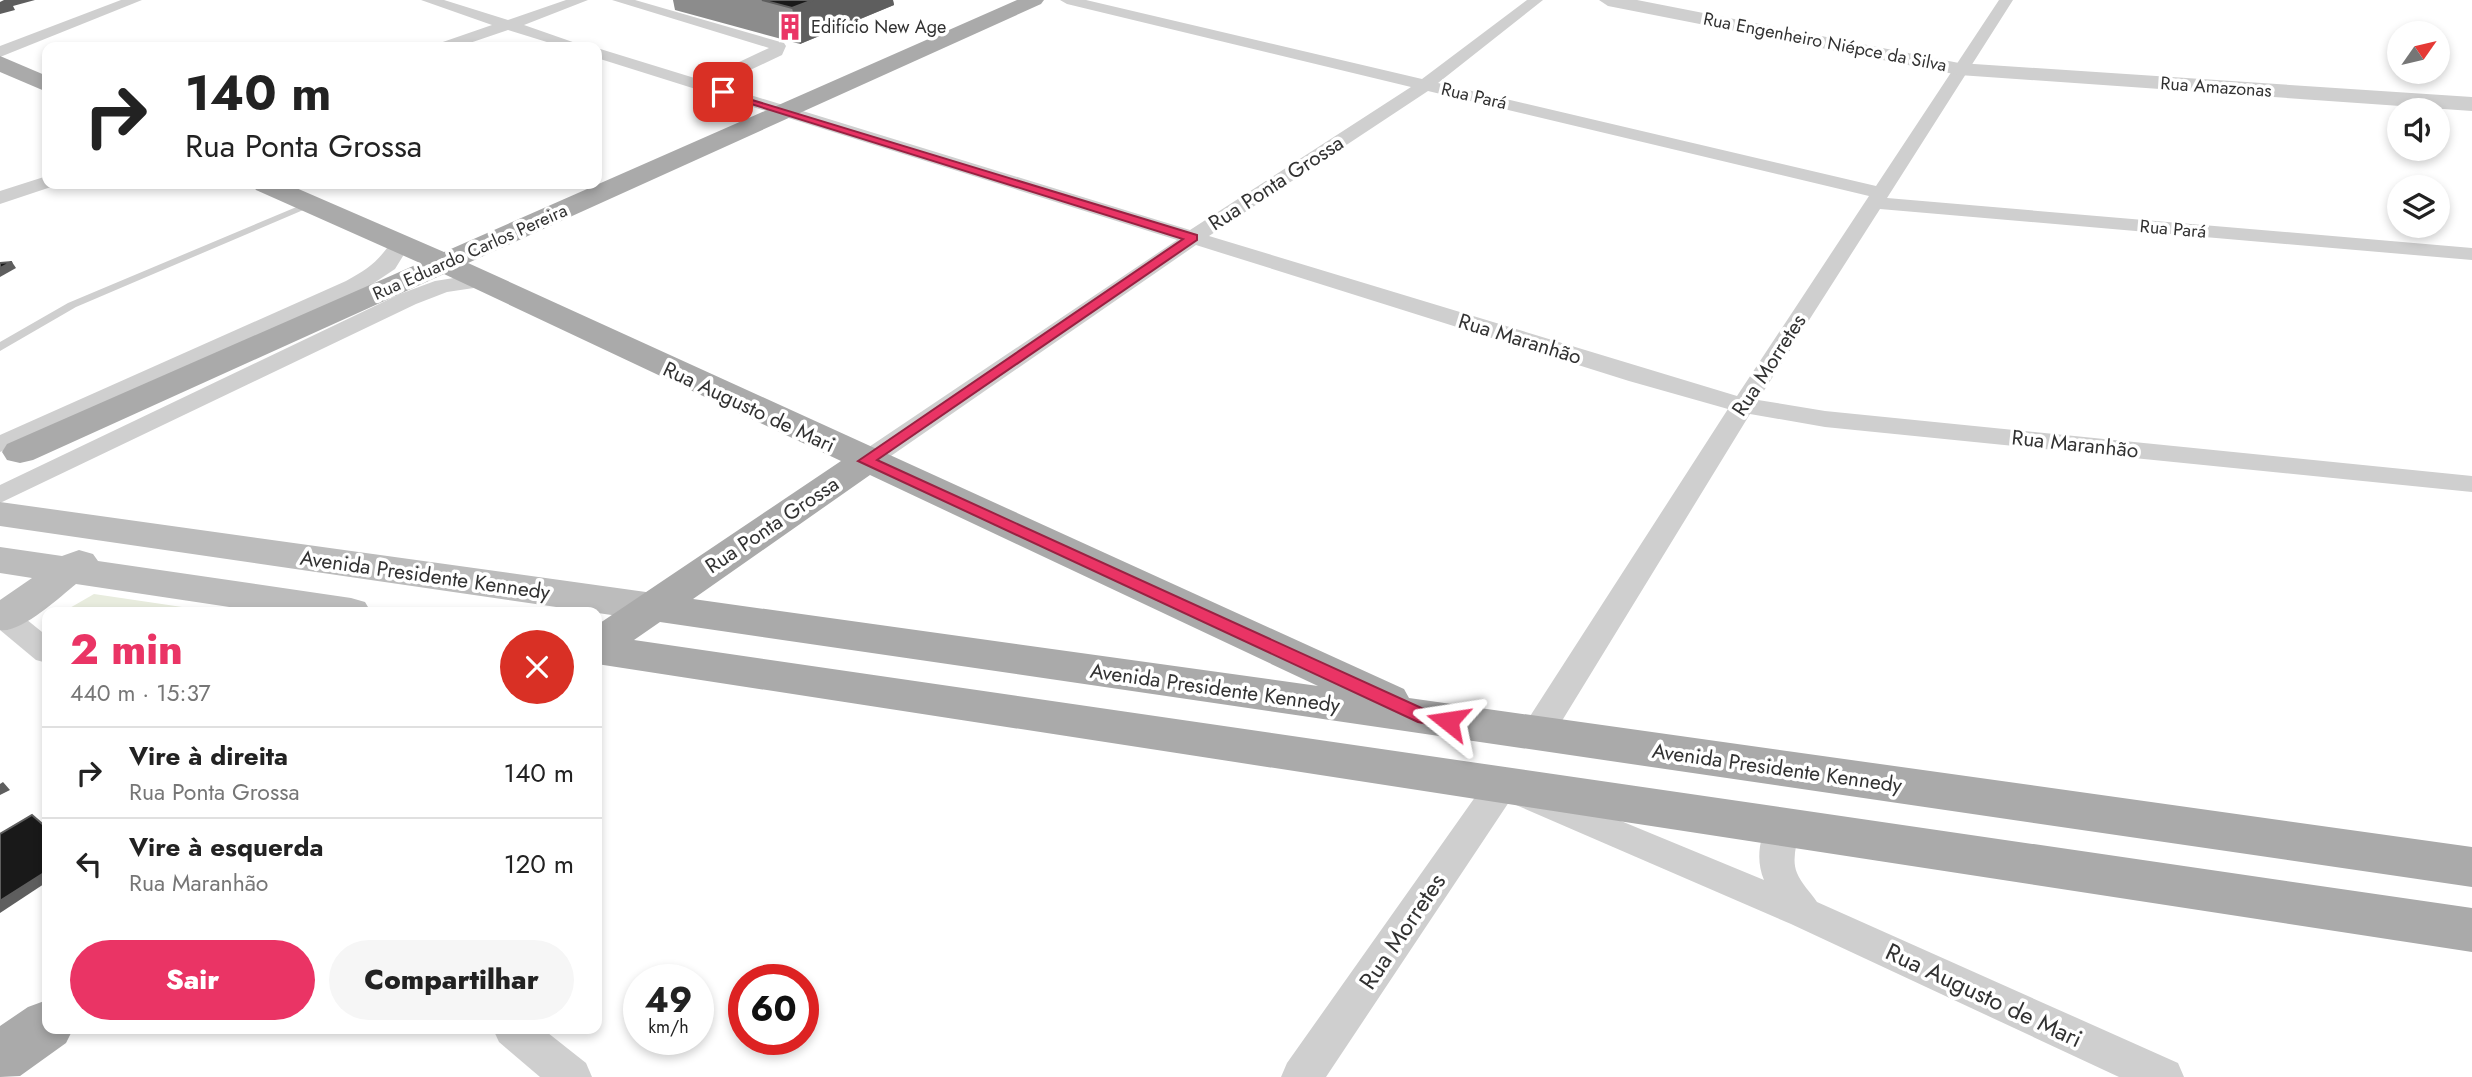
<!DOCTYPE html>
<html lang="pt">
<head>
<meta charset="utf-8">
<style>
	:root { --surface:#fff; --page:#f6f6f6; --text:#222; --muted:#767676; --line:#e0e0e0; --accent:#ea3465 }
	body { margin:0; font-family:Jost,sans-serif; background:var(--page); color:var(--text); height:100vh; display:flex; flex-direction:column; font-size:26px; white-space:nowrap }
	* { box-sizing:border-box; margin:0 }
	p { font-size:23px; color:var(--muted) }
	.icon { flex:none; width:38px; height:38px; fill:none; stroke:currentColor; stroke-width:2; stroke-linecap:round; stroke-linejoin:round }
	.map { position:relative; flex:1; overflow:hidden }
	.side { position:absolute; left:42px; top:607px; width:560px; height:427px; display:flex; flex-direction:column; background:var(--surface); border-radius:14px; box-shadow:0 4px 10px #0003 }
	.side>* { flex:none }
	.guide { position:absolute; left:42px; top:42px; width:560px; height:147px; border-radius:14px; box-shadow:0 4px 10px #0003; background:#fff; color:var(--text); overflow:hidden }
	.needle { width:46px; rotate:56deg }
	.tools { position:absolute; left:2387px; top:21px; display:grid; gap:14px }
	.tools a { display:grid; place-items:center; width:63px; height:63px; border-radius:50%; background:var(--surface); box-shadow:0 4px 10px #0003; font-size:35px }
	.speed { position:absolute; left:623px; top:964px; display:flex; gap:14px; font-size:35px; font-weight:700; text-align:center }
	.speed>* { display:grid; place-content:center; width:91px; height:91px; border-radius:50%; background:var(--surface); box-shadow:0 4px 10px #0003; line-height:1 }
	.speed small { font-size:18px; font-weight:400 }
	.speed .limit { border:10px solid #d22; background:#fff; color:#111 }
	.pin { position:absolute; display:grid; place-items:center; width:60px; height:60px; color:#fff; margin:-30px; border-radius:14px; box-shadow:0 4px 10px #0006 }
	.me { position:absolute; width:77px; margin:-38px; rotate:285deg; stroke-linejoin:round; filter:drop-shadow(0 0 5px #0008) }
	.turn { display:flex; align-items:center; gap:24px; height:147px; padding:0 28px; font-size:32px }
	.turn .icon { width:91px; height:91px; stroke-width:2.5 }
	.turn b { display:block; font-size:49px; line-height:60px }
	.round { display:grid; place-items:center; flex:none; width:74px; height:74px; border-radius:37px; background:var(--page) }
	.headline { display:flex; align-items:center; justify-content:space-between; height:119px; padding:0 28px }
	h1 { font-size:42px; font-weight:800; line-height:52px; color:var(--accent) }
	.cta { display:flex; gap:14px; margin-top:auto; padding:14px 28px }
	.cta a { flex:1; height:80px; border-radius:42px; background:var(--accent); color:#fff; font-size:28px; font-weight:800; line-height:80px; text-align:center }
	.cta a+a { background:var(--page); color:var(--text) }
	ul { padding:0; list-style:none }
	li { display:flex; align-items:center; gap:21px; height:91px; padding:0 28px; border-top:2px solid var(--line) }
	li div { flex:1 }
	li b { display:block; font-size:26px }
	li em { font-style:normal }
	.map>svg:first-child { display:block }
	.green { fill:#e8ecde }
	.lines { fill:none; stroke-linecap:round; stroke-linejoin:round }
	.service { fill:#cfcfcf; fill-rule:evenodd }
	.minor { fill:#cfcfcf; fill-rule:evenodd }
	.tertiary { fill:#cfcfcf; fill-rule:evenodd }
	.secondary { fill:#bcbcbc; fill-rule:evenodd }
	.primary { fill:#aaa; fill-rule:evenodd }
	.wall { fill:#8c8c8c }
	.shaded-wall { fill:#5e5e5e }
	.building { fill:#191919; stroke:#5e5e5e; stroke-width:2 }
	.route { fill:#ea3465; stroke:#982242; stroke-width:2 }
	.labels { text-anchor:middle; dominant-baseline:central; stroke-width:7; stroke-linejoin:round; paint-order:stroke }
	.far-poi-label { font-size:18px; fill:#323232; stroke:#fff; text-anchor:start }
	.far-street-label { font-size:18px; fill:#323232; stroke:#fff }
	.street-label { font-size:21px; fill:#323232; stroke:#fff }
	.near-street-label { font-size:24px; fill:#323232; stroke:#fff }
</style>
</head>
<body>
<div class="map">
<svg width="2472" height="1077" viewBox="0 0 2472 1077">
	<rect width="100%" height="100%" fill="#fff"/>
	<!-- green -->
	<polygon class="green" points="94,594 216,612 72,612 68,609"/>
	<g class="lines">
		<!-- service -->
		<polygon class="service" points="306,203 315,205 76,307 0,351 0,342 68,303"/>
		<!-- minor -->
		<g class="minor">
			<polygon points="121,0 142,0 0,57 0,46"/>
			<polygon points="421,0 444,0 508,20 566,0 588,0 524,25 587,47 563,47 508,30 458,47 435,47 437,44 492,25"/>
			<path d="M612,0H635L784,43L786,46L782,55L718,85L1190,230L1411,87L1067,4L1060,0H1086L1422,79L1527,0H1543L1438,83L1876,186L1999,0H2013L1887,198L2472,248V260L1880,209L1758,400L1825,411L2472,476V492L1825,427L1750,414L1549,742L1537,745L1525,742L1521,733L1525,724L1728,409L1629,381L1196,245L875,467H857L853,461L857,455L1177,240L597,58V48L701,80L769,48ZM1428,91L1869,196L1737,396L1209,236Z"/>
			<polygon points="47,176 47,184 55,184 54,186 0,204 0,191"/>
			<path d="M401,237L411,243L395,269L362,291L0,452V435L346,281C370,268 378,261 394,239Z"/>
			<polygon points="479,274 490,281 487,286 447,292 416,304 0,503 0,485 400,294 435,281"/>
			<polygon points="0,604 11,607 47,636 47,663 36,660 0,630"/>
			<path d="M1502,772L1764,880C1755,859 1760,836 1770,817L1782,813L1794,817C1804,835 1789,854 1797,873C1801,883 1811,893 1817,902L2178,1063L2184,1077H2119L1791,924L1509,802L1326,1077H1281L1287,1063L1490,776Z"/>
			<polygon points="493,1029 543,1029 586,1063 592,1077 540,1077 499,1042"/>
		</g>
		<!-- tertiary -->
		<polygon class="tertiary" points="1599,0 1637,0 1959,63 2472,97 2472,111 1959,75 1608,6"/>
		<!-- secondary -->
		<g class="secondary">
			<polygon points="0,502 653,593 667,597 673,607 667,617 653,621 0,526"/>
			<path d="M0,547L62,556L79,550L93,554L98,561L351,598L365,602L371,612H262L76,584C60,597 20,634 0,630V600L32,578L0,573Z"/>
		</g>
		<!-- primary -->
		<g class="primary">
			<path d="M1017,0H1044L1041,4L468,263L1404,689L1409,698L2472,847V887L660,622L634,640L2472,908V952L597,664V625L841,461L444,274L33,460L20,463L7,460L2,452L7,444L420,263L256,190L252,184H287L444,252ZM870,475L1318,686L693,599Z"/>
			<polygon points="0,56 47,76 47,92 0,72"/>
			<polygon points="47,1000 47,1029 73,1029 66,1043 20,1076 0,1077 0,1026 28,1007"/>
		</g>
	</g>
	<!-- wall -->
	<polygon class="wall" points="673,0 893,0 894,5 800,44 675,10"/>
	<!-- shaded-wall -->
	<g class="shaded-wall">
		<polygon points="4,0 35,0 13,6 15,10 0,14 0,2"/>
		<polygon points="813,0 893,0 894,5 800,44 792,8"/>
		<polygon points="12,262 16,268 0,277 0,268"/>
		<polygon points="3,782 10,790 0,795 0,784"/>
		<polygon points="47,871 47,882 0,913 0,901"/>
	</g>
	<!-- building -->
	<g class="building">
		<polygon points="762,0 813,0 792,8"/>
		<polygon points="12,262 0,268 0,263"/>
		<polygon points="32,815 47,828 47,871 0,901 0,834"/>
	</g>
	<!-- route -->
	<polygon class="route" points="719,90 1197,235 1197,240 877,460 1428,711 1454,716 1457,721 1454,726 1448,728 1418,722 858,461 1183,239 719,94"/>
	<!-- icons -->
	<defs>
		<symbol id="building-bare" viewBox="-9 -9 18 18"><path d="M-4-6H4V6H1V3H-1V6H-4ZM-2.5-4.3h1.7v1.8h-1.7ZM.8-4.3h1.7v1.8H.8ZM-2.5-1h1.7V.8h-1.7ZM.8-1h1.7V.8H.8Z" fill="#ea3465" stroke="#fff" stroke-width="2.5" paint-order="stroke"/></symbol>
	</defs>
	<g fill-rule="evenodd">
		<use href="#building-bare" x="771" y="8" width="38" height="38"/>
	</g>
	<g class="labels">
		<!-- far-poi labels -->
		<g class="far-poi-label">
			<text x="811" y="27">Edifício New Age</text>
		</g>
		<!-- far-street labels -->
		<g class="far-street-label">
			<text transform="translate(1825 42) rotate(11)">Rua Engenheiro Niépce da Silva</text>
			<text transform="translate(2216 87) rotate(4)">Rua Amazonas</text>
			<text transform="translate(1474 96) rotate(13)">Rua Pará</text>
			<text transform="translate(2173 229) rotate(5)">Rua Pará</text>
			<text transform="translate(470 252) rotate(-24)">Rua Eduardo Carlos Pereira</text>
		</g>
		<!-- street labels -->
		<g class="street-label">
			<text transform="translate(1276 183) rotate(-33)">Rua Ponta Grossa</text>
			<text transform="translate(1520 339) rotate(17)">Rua Maranhão</text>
			<text transform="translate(1769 365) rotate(-57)">Rua Morretes</text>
			<text transform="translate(749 407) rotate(25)">Rua Augusto de Mari</text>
			<text transform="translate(2075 444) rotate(6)">Rua Maranhão</text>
			<text transform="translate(772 525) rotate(-34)">Rua Ponta Grossa</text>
			<text transform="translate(425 575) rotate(8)">Avenida Presidente Kennedy</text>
			<text transform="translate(1215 688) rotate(8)">Avenida Presidente Kennedy</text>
			<text transform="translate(1777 768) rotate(8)">Avenida Presidente Kennedy</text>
		</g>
		<!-- near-street labels -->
		<g class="near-street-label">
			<text transform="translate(1402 931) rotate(-56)">Rua Morretes</text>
			<text transform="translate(1984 995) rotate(25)">Rua Augusto de Mari</text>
		</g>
	</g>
</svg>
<div class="tools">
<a><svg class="needle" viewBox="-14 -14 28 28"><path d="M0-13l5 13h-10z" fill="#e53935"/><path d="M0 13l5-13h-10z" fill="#767676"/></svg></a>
<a><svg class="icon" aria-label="sound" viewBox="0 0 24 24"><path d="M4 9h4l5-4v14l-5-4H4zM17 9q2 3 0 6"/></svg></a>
<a><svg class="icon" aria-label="layers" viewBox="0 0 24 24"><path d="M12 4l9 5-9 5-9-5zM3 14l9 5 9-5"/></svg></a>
</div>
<div class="speed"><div>49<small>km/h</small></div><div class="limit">60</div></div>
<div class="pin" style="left:723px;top:92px;background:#d93025"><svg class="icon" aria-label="arrive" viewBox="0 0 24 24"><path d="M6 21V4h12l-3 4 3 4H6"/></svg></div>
<svg class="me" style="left:1448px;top:721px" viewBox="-20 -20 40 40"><path d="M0-17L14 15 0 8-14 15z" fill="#ea3465" stroke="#fff" stroke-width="4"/></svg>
<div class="guide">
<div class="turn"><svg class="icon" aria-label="right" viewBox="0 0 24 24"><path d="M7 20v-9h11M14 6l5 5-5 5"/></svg><div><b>140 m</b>Rua Ponta Grossa</div></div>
</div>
<section class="side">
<div class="headline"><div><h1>2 min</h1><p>440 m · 15:37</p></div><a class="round" style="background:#d93025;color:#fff"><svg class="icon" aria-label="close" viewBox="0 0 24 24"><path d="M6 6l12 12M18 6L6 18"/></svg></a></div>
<ul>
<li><svg class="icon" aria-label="right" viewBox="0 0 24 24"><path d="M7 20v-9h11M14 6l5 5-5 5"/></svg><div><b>Vire à direita</b><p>Rua Ponta Grossa</p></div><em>140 m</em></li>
<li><svg class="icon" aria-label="left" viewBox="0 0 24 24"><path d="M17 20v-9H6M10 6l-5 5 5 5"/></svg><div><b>Vire à esquerda</b><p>Rua Maranhão</p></div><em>120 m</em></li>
</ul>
<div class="cta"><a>Sair</a><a>Compartilhar</a></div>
</section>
</div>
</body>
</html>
